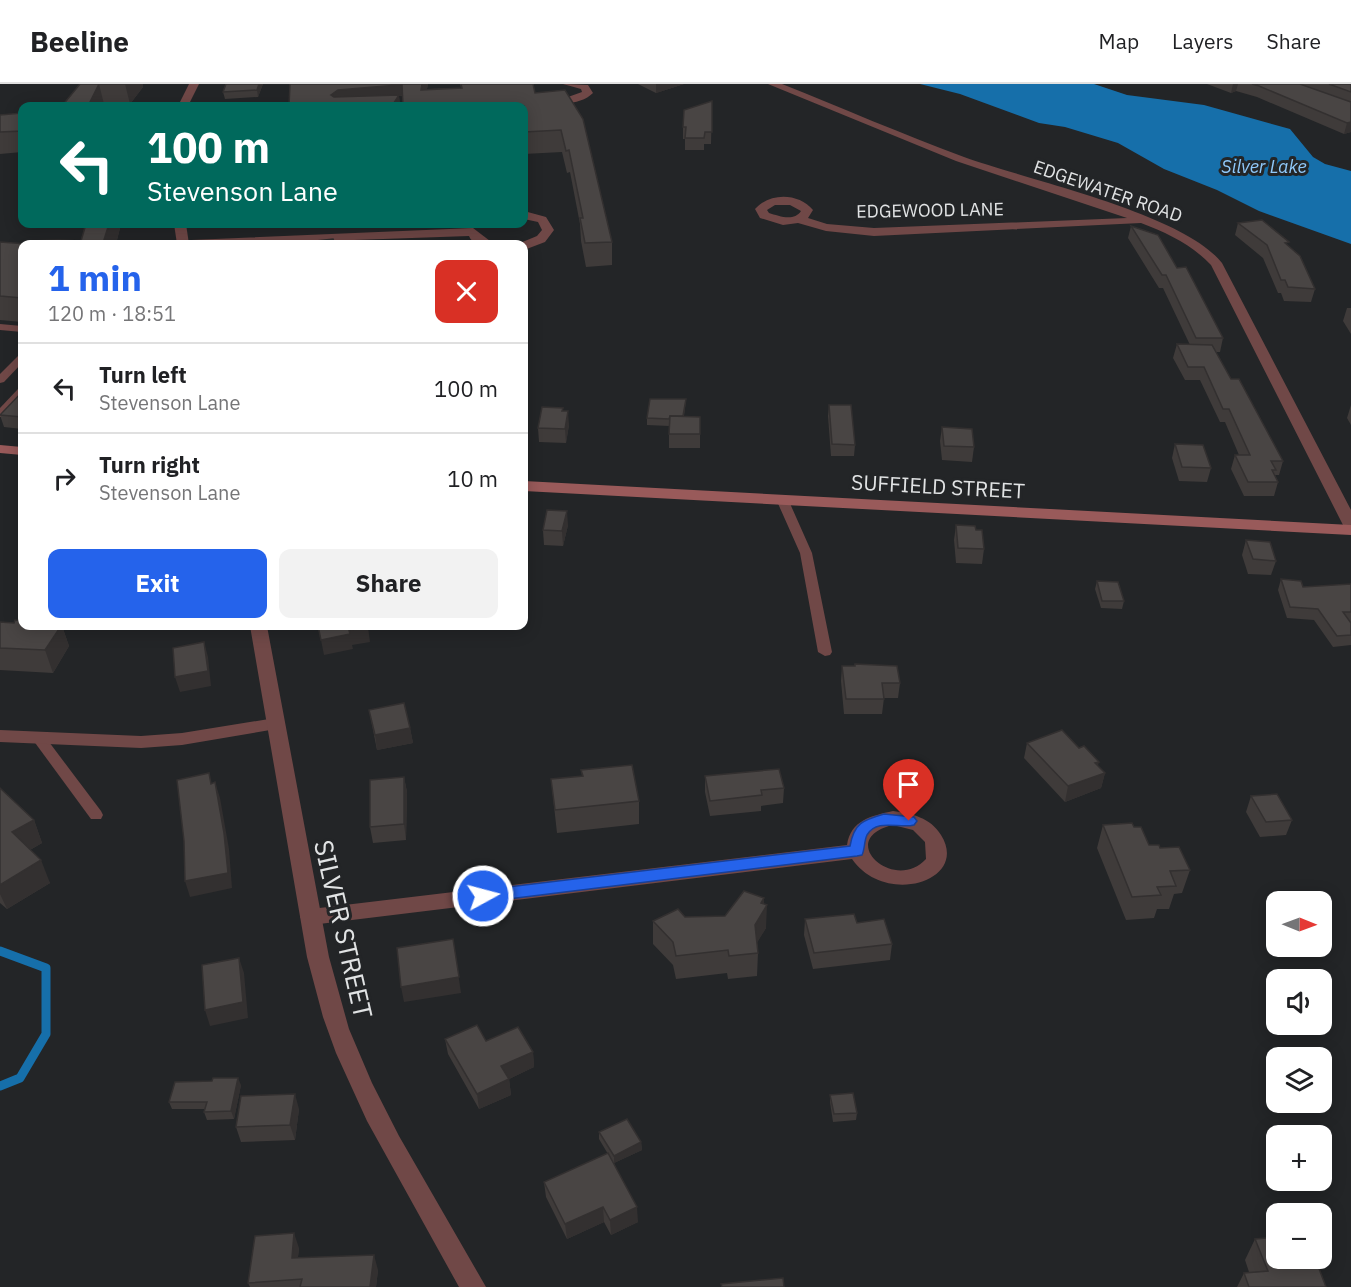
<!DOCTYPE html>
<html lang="en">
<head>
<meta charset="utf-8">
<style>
	:root { --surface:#fff; --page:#f2f2f2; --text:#202124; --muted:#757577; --line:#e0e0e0; --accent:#2563eb }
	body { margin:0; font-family:"IBM Plex Sans",sans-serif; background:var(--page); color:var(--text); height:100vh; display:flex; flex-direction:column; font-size:22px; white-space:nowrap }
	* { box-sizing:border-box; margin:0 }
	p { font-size:20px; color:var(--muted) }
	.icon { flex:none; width:33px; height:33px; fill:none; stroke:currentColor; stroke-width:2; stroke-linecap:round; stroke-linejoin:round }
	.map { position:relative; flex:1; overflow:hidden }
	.details { position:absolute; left:18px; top:156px; width:510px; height:390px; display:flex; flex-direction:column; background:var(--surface); border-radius:12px; box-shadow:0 3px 15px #0003 }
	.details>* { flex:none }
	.top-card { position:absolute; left:18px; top:18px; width:510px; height:126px; border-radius:12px; box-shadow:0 3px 15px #0003; background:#00695c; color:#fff; overflow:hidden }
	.needle { width:39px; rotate:91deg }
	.controls { position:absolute; left:1266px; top:807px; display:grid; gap:12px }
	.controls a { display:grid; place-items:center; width:66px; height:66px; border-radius:12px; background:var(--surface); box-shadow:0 3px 15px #0003; font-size:30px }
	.pin { position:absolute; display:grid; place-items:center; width:51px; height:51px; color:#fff; margin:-62px -26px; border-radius:50% 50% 50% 0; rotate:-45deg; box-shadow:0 0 6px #0007 }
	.pin .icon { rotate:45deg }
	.me { position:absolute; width:66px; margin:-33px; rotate:83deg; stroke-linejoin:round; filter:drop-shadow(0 0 4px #0008) }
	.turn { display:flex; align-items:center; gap:21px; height:126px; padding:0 30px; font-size:27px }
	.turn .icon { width:78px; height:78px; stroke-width:2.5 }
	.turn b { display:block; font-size:42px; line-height:51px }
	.round { display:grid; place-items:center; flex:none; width:63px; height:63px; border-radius:12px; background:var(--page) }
	.headline { display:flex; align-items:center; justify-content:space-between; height:102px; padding:0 30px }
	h1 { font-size:36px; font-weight:800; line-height:45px; color:var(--accent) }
	.primary-button { display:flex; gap:12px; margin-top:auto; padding:12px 30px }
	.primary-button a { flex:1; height:69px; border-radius:12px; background:var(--accent); color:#fff; font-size:24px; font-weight:800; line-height:69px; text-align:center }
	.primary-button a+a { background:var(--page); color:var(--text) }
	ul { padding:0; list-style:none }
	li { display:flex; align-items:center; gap:18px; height:90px; padding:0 30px; border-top:2px solid var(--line) }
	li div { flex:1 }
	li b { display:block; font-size:22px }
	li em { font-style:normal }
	header { display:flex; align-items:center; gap:36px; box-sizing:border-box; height:84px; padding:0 30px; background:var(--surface); border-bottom:2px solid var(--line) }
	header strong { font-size:28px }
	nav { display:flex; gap:33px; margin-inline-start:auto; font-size:21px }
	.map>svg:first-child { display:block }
	.water { fill:#166faa }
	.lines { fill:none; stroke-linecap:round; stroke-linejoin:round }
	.stream { stroke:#166faa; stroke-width:9 }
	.service { fill:#704847; fill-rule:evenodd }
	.minor { fill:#704847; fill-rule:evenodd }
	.tertiary { fill:#704847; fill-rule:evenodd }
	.secondary { fill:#995a5a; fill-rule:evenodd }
	.wall { fill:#3f3b3a }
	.shaded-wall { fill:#333030 }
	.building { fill:#494544; stroke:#333030; stroke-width:1.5 }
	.route { fill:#2563eb; stroke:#184099; stroke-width:1.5 }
	.labels { text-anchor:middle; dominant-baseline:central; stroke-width:6; stroke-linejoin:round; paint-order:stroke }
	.far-water-label { font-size:18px; font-style:italic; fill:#90c9fa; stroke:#232527 }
	.far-street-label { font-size:18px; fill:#e1e3e4; stroke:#232527 }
	.street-label { font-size:21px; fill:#e1e3e4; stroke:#232527 }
	.near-street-label { font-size:26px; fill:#e1e3e4; stroke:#232527 }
</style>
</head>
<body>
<header>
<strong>Beeline</strong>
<nav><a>Map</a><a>Layers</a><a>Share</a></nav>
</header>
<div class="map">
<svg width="1351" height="1203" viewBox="0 0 1351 1203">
	<rect width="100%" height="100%" fill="#232527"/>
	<!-- water -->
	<polygon class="water" points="920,0 1094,0 1127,11 1204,21 1290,45 1313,73 1325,80 1351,87 1351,160 1259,127 1217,106 1164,85 1118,59 1065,43 1039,39 960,10"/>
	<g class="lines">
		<!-- stream -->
		<polyline class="stream" points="0,867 46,884 46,950 20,994 0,1002"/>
		<!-- service -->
		<g class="service">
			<polygon points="0,240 22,242 22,248 0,246"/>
			<polygon points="22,271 22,279 4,298 0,299 0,290 18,272"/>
			<polygon points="22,304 22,313 4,332 0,333 0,324 18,305"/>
			<polygon points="782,412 788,415 812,469 832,568 830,571 825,572 818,568 800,469 776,415"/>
			<polygon points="38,648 43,650 101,727 103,731 101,735 91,735 33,656 31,653"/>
		</g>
		<!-- minor -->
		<g class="minor">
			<path d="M563,0L588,1L593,9C581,21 555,23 542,12L547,9L568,13L582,8L581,5Z"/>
			<path d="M768,0H782C842,24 902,50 964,73C1027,96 1183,129 1222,179L1351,426V446L1343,441L1211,181C1191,160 1167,149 1141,139L874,152L826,147L798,139L783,141L760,134L755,125C770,108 799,109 813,126L808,134L827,140L874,144L1127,134L956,77ZM775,121H790L801,127C794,138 779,132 769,129L767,126Z"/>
			<polygon points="524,127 546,133 554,146 545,158 524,166 524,160 520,159 537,152 542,146 538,138 524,135"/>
			<path d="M473,144L494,160C484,160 473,162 469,152L237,160H185L191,156Z"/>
			<polygon points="275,634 282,636 284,640 282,644 182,661 141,664 0,658 0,646 141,652 182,649"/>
			<path d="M893,727C911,729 931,734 941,751C970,797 885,823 852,775L311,841L304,839L300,833L304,827L311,825L847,761C851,736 871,732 893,727ZM893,741L913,746L925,758L926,775C894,810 834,755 893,741Z"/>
		</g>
		<!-- tertiary -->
		<g class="tertiary">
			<polygon points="189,0 199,0 188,22 178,22"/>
			<polygon points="174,140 186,140 189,160 177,160"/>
			<polygon points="250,542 267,542 329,873 349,945 372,999 399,1052 486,1203 459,1203 367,1037 336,969 323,933 307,873"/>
		</g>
		<!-- secondary -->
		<g class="secondary">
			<polygon points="0,361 22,363 22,371 0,369"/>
			<polygon points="524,397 1351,441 1351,451 524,407"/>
		</g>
	</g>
	<!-- wall -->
	<g class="wall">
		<polygon points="80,0 143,0 143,3 130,20 104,20"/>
		<polygon points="263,0 258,13 225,15 223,8"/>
		<polygon points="290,0 428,0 427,5 461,4 460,0 533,0 535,9 565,6 612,158 612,181 586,183 581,157 580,140 570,88 567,89 562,68 524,70 524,22 403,12 399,12 400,22 289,22"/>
		<polygon points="638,0 684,0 656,9"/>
		<polygon points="1207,0 1351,0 1351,48 1344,50 1257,13 1236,7 1231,9"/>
		<polygon points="712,17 711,60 704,60 704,66 685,66 685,55 683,55 683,43"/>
		<polygon points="22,29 22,68 0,70 0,31"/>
		<polygon points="1238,139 1288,162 1315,205 1311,218 1284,217 1281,209 1278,209 1263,174 1235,151"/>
		<polygon points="82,140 121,140 116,160 22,160 22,238 0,236 0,158 27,160 81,157 84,145"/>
		<polygon points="1131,142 1223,254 1220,268 1216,268 1231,295 1283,377 1279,391 1275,391 1278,398 1274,412 1244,412 1231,385 1235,371 1239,371 1225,338 1220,338 1200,296 1185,296 1173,274 1177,260 1190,261 1163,204 1159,204 1128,154"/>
		<polygon points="1347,224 1351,224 1351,250 1343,237"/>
		<polygon points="22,308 22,345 4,343 0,331"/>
		<polygon points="686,315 684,332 700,333 700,364 669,364 669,342 647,341 647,334"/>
		<polygon points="829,321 855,361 854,372 831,372 828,332"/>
		<polygon points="1351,321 1351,341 1347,334"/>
		<polygon points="563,327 569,341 566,359 539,358 538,344"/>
		<polygon points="942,343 974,363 972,378 942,376 940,357"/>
		<polygon points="1175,360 1211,384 1207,398 1179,397 1172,374"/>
		<polygon points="568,441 563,462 544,461 543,446"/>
		<polygon points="956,441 976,446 984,465 982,480 956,479 954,456"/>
		<polygon points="1246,456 1276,477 1271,491 1248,490 1242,471"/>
		<polygon points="1281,495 1303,503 1351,500 1351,561 1333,563 1314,536 1287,534 1278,506"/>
		<polygon points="1097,497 1124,517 1122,525 1101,524 1095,505"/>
		<polygon points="0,538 22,542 62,542 69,562 53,589 0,586"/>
		<polygon points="855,580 900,599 898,614 884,614 882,630 844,630 841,597 842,582 854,582"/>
		<polygon points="369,626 410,644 413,659 377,666"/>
		<polygon points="1027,659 1079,664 1105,689 1101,704 1065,718 1024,674"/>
		<polygon points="581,686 639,717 639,740 557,749 551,695 582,692"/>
		<polygon points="705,692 784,704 783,719 761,722 761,727 710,732 705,708"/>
		<polygon points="404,693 407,708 406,756 373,759 370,743"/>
		<polygon points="0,704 34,736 42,759 30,766 50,799 7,825 0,819"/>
		<polygon points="1251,712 1292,736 1286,751 1260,753 1246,728"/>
		<polygon points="1103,741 1134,743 1149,761 1160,764 1190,786 1182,809 1174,810 1169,825 1157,825 1154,834 1126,836 1097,764"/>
		<polygon points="764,820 766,844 757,858 758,869 757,892 728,895 727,889 676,895 673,881 653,860 653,837 685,833 725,832"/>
		<polygon points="805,835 857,839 892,860 890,876 813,885 804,851"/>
		<polygon points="445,955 533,968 534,983 509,995 511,1011 479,1025 448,970"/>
		<polygon points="241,1001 234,1035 207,1036 204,1028 205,1025 172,1025 169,1018"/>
		<polygon points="830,1011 857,1029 856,1036 833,1038 830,1018"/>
		<polygon points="299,1025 295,1056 241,1058 236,1043"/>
		<polygon points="599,1048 641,1058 642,1066 614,1079 638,1138 611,1151 604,1138 567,1155 546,1113 544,1098 608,1070 599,1055"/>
		<polygon points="1255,1155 1326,1203 1237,1203 1244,1189 1249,1188 1245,1176"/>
		<polygon points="299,1164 298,1173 378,1186 376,1203 250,1203 248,1199"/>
	</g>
	<!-- shaded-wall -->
	<g class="shaded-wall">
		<polygon points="99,0 104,20 103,22 88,22"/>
		<polygon points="125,0 143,0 143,3 130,20"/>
		<polygon points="259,0 263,0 258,13 257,6"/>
		<polygon points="415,0 428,0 426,10 399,12 400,22 333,22 331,11 338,6"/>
		<polygon points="656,0 684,0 656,9"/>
		<polygon points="1233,0 1238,0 1236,7 1231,9"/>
		<polygon points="1351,38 1351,48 1344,50 1347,39"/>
		<polygon points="109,140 121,140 116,160 103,159"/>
		<polygon points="568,327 569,341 566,359 565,345"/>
		<polygon points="567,427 568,441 563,462 562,447"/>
		<polygon points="61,542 62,542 69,562 53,589 45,566"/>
		<polygon points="368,543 370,558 352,561 353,565 324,571 321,556 349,546"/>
		<polygon points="204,558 208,573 211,602 180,608 175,593"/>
		<polygon points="410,644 413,659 377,666 375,651"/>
		<polygon points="1099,678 1095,692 1105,689 1101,704 1065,718 1068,702 1095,679"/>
		<polygon points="404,693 407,708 406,756 404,740"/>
		<polygon points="215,698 220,714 229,765 232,804 190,813 185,797"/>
		<polygon points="34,736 42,759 21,771 12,748"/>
		<polygon points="41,776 50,799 7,825 0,810 0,801"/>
		<polygon points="764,814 764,826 767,821 766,844 754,864 755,841 761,819"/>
		<polygon points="453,855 461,909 404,918 401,903"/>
		<polygon points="239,874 244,889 248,934 210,942 205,926"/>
		<polygon points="533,968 534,983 503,998 501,982"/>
		<polygon points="238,994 241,1001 234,1035 231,1027"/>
		<polygon points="509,995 511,1011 479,1025 477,1010"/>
		<polygon points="295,1010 299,1025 295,1056 290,1041"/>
		<polygon points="641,1058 642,1066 614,1079 614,1072"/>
		<polygon points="603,1123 604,1138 567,1155 565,1140"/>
		<polygon points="637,1123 638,1138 611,1151 610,1136"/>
		<polygon points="294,1149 299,1164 296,1188 292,1174"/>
		<polygon points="374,1171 378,1186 376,1203 370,1203"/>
	</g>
	<!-- building -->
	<g class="building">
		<polygon points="80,0 125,0 99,0 88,22 62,22"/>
		<polygon points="226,0 259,0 257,6 223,8"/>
		<polygon points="290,0 410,0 338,6 331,11 334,13 399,11 392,22 289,22"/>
		<polygon points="402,0 422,0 421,6 462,4 461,0 533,0 535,9 565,6 583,35 612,158 585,159 580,134 583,134 569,66 566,67 561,46 524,48 524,22 403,22"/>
		<polygon points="1252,0 1300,0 1351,18 1351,38 1347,39 1259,2"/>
		<polygon points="1329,0 1351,0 1351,8"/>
		<polygon points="712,17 712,48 705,48 704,54 685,54 686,43 683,43 684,26"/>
		<polygon points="22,29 22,47 0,48 0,31"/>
		<polygon points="1262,136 1289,158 1285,159 1300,172 1315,205 1288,203 1285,196 1281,196 1267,161 1238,139"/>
		<polygon points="86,140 109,140 103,159 119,160 22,160 22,214 0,212 0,158 27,160 28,157 58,156 81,157"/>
		<polygon points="1131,142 1158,151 1177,184 1186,183 1223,254 1196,254 1166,191 1162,191"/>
		<polygon points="333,155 335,160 289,160"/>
		<polygon points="1177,260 1212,261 1231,295 1239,295 1283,377 1271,377 1276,386 1272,386 1278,398 1248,398 1235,371 1250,371 1229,325 1223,325 1204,283 1188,283"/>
		<polygon points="22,308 22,333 0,331"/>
		<polygon points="650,315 686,315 683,332 670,332 669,335 647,334"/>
		<polygon points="829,321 851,321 855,361 832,360"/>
		<polygon points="542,323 563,324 562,327 568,327 565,345 538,344"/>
		<polygon points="670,332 700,333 700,350 669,350"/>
		<polygon points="942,343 972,345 974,363 944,362"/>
		<polygon points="1175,360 1203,361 1211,384 1182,383"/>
		<polygon points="547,426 567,427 562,447 543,446"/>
		<polygon points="956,441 975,442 976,446 982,446 984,465 958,464"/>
		<polygon points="1246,456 1270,458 1276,477 1253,475"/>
		<polygon points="1281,495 1301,497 1303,503 1351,500 1351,528 1343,528 1351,539 1351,551 1337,552 1318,525 1290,523"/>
		<polygon points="1097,497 1118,498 1124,517 1102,517"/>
		<polygon points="15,536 22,537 22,542 61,542 45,566 0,564 0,538 14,539"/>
		<polygon points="318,542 367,542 368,543 349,546 350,550 321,556"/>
		<polygon points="204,558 208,587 175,593 173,564"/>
		<polygon points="855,580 897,582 900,599 882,599 884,615 846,615 842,582 855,582"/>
		<polygon points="404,619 410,644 375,651 369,626"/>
		<polygon points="1062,646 1079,664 1084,662 1099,678 1095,679 1105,689 1068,702 1027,659"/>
		<polygon points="632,681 639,717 555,726 551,695 583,692 581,686"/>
		<polygon points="779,685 784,704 761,706 762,711 710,717 705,692"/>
		<polygon points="209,689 211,700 215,698 224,749 228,789 185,797 184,757 177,696"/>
		<polygon points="404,693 404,740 370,743 370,696"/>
		<polygon points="0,704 34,736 12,748 41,776 0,801"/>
		<polygon points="1277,710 1292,736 1266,738 1251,712"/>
		<polygon points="1132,739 1134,743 1141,743 1149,761 1159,761 1160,764 1179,763 1190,786 1170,787 1176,802 1157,803 1161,811 1132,813 1103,741"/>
		<polygon points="744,807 764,814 761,819 767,821 755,841 758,869 729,872 728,866 676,872 673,858 653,837 678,825 685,833 725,832"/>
		<polygon points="854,830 857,839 884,835 892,860 814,869 805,835"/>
		<polygon points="453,855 459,893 401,903 397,864"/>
		<polygon points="239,874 243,918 205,926 202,881"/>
		<polygon points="477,941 486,957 518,943 533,968 501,982 509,995 477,1010 445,955"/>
		<polygon points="213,994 238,994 231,1027 204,1028 207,1018 169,1018 175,998 212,997"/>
		<polygon points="853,1009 857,1029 834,1030 830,1011"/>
		<polygon points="295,1010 290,1041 236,1043 241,1012"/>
		<polygon points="627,1035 641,1058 614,1072 599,1048"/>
		<polygon points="608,1069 637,1123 610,1136 603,1123 565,1140 544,1098"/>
		<polygon points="294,1149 292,1174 374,1171 370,1203 300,1203 302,1195 248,1199 255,1152"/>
		<polygon points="1276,1153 1276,1174 1315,1174 1326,1203 1249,1203 1244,1189 1268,1187 1255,1155"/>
		<polygon points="783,1194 784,1203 722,1203 721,1200"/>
	</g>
	<!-- route -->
	<path class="route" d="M884,730L914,733L917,737L914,741C900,745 877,734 867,751C864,757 865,765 862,771L857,772L483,818L478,816L475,812L478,808L483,806L850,762C854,739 863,736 884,730Z"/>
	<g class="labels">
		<!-- far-water labels -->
		<g class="far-water-label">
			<text x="1264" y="82">Silver Lake</text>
		</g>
		<!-- far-street labels -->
		<g class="far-street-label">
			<text transform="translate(1108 107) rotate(19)">EDGEWATER ROAD</text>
			<text transform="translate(930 126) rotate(-1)">EDGEWOOD LANE</text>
		</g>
		<!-- street labels -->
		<g class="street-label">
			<text transform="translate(938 402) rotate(3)">SUFFIELD STREET</text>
		</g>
		<!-- near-street labels -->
		<g class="near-street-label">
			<text transform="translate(344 845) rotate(77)">SILVER STREET</text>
		</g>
	</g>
</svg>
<div class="controls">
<a><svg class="needle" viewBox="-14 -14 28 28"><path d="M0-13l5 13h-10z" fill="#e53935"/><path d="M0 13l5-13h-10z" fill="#757577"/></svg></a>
<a><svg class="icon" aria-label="sound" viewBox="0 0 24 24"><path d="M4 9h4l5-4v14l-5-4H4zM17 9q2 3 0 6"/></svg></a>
<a><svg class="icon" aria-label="layers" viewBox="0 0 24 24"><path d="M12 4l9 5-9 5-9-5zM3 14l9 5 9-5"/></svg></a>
<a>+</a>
<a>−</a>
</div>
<div class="pin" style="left:909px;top:737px;background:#d93025"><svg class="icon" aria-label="arrive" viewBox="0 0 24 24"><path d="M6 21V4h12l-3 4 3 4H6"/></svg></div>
<svg class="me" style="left:483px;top:812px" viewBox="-20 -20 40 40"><circle r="17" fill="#2563eb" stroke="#fff" stroke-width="3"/><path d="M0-11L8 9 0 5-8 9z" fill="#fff"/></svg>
<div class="top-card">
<div class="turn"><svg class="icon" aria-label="left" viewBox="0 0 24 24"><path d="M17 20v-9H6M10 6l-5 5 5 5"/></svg><div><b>100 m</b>Stevenson Lane</div></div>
</div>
<section class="details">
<div class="headline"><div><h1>1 min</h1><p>120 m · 18:51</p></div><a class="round" style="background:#d93025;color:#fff"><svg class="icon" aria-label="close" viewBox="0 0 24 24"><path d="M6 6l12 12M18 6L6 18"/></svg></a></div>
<ul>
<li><svg class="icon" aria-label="left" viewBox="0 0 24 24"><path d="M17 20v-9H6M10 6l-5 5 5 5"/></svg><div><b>Turn left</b><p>Stevenson Lane</p></div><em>100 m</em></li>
<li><svg class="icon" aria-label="right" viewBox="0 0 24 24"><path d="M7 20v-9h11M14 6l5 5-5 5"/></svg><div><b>Turn right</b><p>Stevenson Lane</p></div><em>10 m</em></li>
</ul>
<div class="primary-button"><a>Exit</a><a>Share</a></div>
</section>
</div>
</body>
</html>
